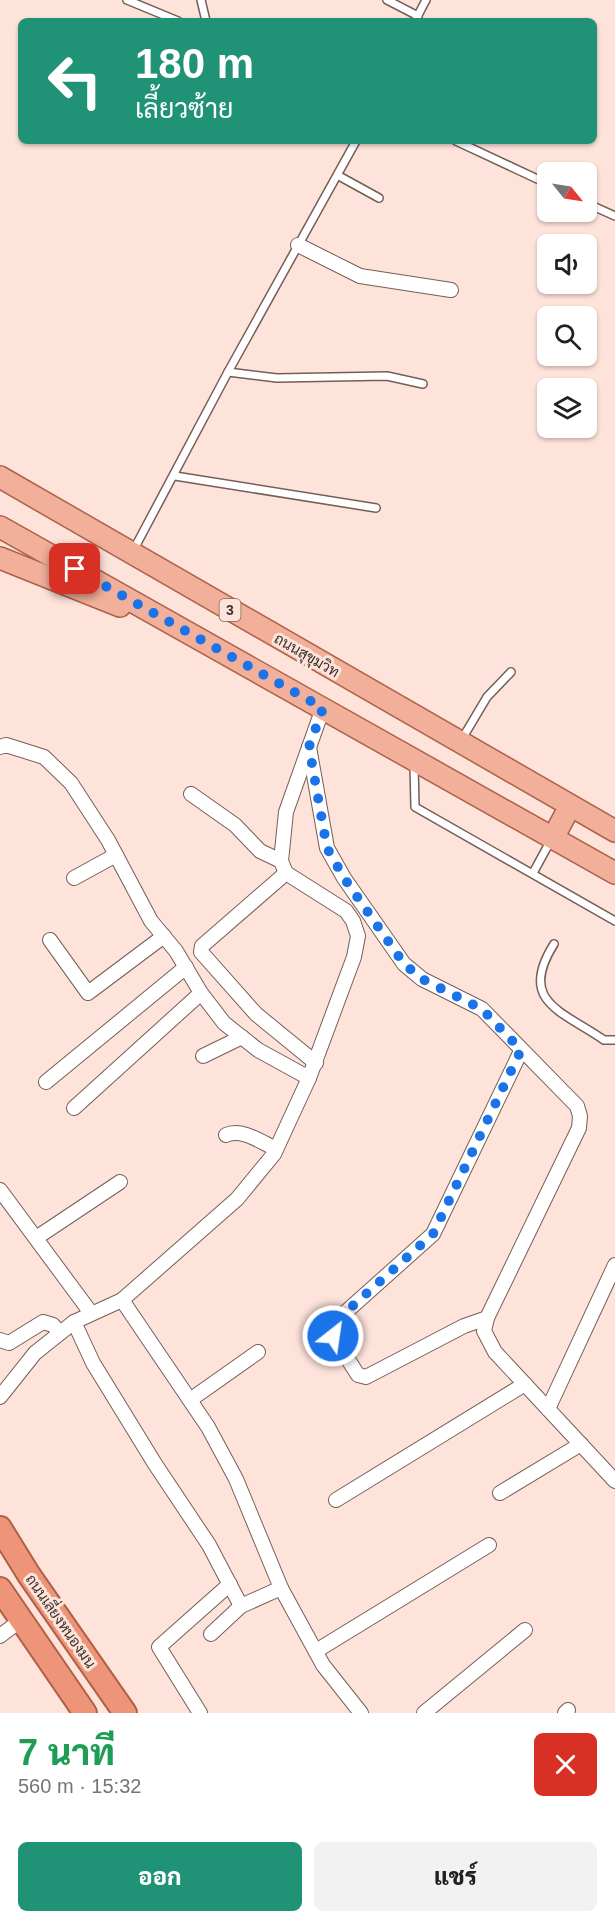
<!DOCTYPE html>
<html lang="th">
<head>
<meta charset="utf-8">
<style>
	:root { --surface:#fff; --page:#f2f2f2; --text:#202124; --muted:#757577; --accent:#209376 }
	body { margin:0; font-family:Helvetica,Sarabun,sans-serif; background:var(--page); color:var(--text); height:100vh; display:flex; flex-direction:column; font-size:22px; white-space:nowrap }
	* { box-sizing:border-box; margin:0 }
	p { font-size:20px; color:var(--muted) }
	.icon { flex:none; width:33px; height:33px; fill:none; stroke:currentColor; stroke-width:2; stroke-linecap:round; stroke-linejoin:round }
	.map { position:relative; height:1713px; overflow:hidden }
	.drawer { display:flex; flex-direction:column; background:var(--surface); flex:1 }
	.drawer>* { flex:none }
	.guide { position:absolute; left:18px; top:18px; width:579px; height:126px; border-radius:9px; box-shadow:0 2px 4px #0004; background:#209376; color:#fff; overflow:hidden }
	.needle { width:39px; rotate:120deg }
	.fabs { position:absolute; left:537px; top:162px; display:grid; gap:12px }
	.fabs a { display:grid; place-items:center; width:60px; height:60px; border-radius:9px; background:var(--surface); box-shadow:0 2px 4px #0004; font-size:30px }
	.pin { position:absolute; display:grid; place-items:center; width:51px; height:51px; color:#fff; margin:-26px; border-radius:12px; box-shadow:0 3px 9px #0006 }
	.me { position:absolute; width:66px; margin:-33px; rotate:30deg; stroke-linejoin:round; filter:drop-shadow(0 0 4px #0008) }
	.turn { display:flex; align-items:center; gap:21px; height:126px; padding:0 18px; font-size:27px }
	.turn .icon { width:78px; height:78px; stroke-width:2.5 }
	.turn b { display:block; font-size:42px; line-height:51px }
	.round { display:grid; place-items:center; flex:none; width:63px; height:63px; border-radius:9px; background:var(--page) }
	.summary { display:flex; align-items:center; justify-content:space-between; height:102px; padding:0 18px }
	h1 { font-size:36px; font-weight:800; line-height:45px; color:#1e9e55 }
	.primary-button { display:flex; gap:12px; margin-top:auto; padding:12px 18px }
	.primary-button a { flex:1; height:69px; border-radius:9px; background:var(--accent); color:#fff; font-size:24px; font-weight:800; line-height:69px; text-align:center }
	.primary-button a+a { background:var(--page); color:var(--text) }
	.map>svg:first-child { display:block }
	.lines { fill:none; stroke-linecap:round; stroke-linejoin:round }
	.service-casing { stroke:#755e57; stroke-width:10 }
	.minor-casing { stroke:#755e57; stroke-width:16 }
	.primary-casing { stroke:#ae6149; stroke-width:24 }
	.trunk-casing { stroke:#ae6149; stroke-width:26 }
	.service { stroke:#fff; stroke-width:7 }
	.minor { stroke:#fff; stroke-width:14 }
	.primary { stroke:#f2af9a; stroke-width:21 }
	.trunk { stroke:#ee9478; stroke-width:22 }
	.route { stroke:#1a73e8; stroke-width:10; stroke-dasharray:0 18 }
	.labels { text-anchor:middle; dominant-baseline:central; stroke-width:6; stroke-linejoin:round; paint-order:stroke }
	.shield { fill:#fee3da; stroke:#786863; stroke-width:1.5 }
	.shield-label { font-size:14px; font-weight:bold; fill:#3e3330 }
	.street-label { font-size:15px; fill:#3e3330; stroke:#fee3da }
</style>
</head>
<body>
<div class="map">
<svg width="615" height="1713" viewBox="0 0 615 1713">
	<rect width="100%" height="100%" fill="#fee3da"/>
	<g class="lines">
		<defs>
			<g id="service">
				<polyline points="127,0 178,21"/>
				<polyline points="201,0 206,21"/>
				<polyline points="387,0 418,16"/>
				<polyline points="415,21 426,0"/>
				<polyline points="456,141 548,184"/>
				<polyline points="339,176 379,198"/>
				<polyline points="586,203 615,216"/>
				<polyline points="228,372 277,378 387,376 423,384"/>
				<polyline points="175,476 376,508"/>
				<polyline points="133,551 228,372 356,141"/>
				<polyline points="462,739 487,697 511,672"/>
				<polyline points="414,764 415,807 615,921"/>
				<polyline points="533,873 551,840"/>
				<path d="M554,944C518,1001 560,1010 604,1040H615"/>
			</g>
			<g id="minor">
				<polyline points="298,245 360,276 451,290"/>
				<polyline points="0,747 6,745 44,757 71,783 108,840 151,921 176,951 201,993 224,1023 258,1050 309,1078"/>
				<polyline points="309,747 327,848 344,878 404,964 422,979 482,1009 577,1106 580,1116 579,1128 487,1318 484,1331 495,1352 615,1481"/>
				<polyline points="191,794 235,825 260,851 281,861"/>
				<polyline points="286,873 202,946 201,952 256,1014 316,1063"/>
				<polyline points="74,878 116,855"/>
				<polyline points="50,940 88,993 164,936"/>
				<polyline points="203,1056 242,1037"/>
				<polyline points="46,1082 186,967"/>
				<polyline points="74,1108 201,993"/>
				<path d="M226,1135C242,1128 261,1142 276,1149"/>
				<polyline points="0,1190 91,1313"/>
				<polyline points="36,1238 120,1182"/>
				<polyline points="122,1300 208,1427 236,1479 281,1588 323,1665 361,1713"/>
				<polyline points="487,1318 464,1326 366,1377 358,1375 333,1336 333,1329 338,1319 433,1234 521,1051"/>
				<polyline points="74,1322 93,1363 155,1464 209,1545 241,1606"/>
				<polyline points="0,1340 9,1343 43,1322 53,1325 60,1333"/>
				<polyline points="0,1397 35,1353 74,1322 122,1300 237,1199 274,1154 309,1078 354,957 358,936 353,921 346,911 286,873 281,861 286,812 323,708"/>
				<polyline points="190,1400 258,1352"/>
				<polyline points="548,1409 615,1265"/>
				<polyline points="500,1493 581,1444"/>
				<polyline points="336,1500 525,1384"/>
				<polyline points="211,1634 241,1606 281,1588"/>
				<polyline points="0,1636 21,1620"/>
				<polyline points="316,1651 489,1545"/>
				<polyline points="200,1713 159,1647 230,1584"/>
				<polyline points="424,1713 525,1630"/>
				<polyline points="565,1713 568,1710"/>
			</g>
			<g id="primary">
				<polyline points="0,477 615,831"/>
				<polyline points="0,527 615,873"/>
				<polyline points="0,558 120,606"/>
				<polyline points="553,838 570,806"/>
			</g>
			<g id="trunk">
				<polyline points="0,1528 29,1575 125,1713"/>
				<polyline points="0,1589 85,1713"/>
			</g>
		</defs>
		<!-- service casing -->
		<use href="#service" class="service-casing"/>
		<!-- minor casing -->
		<use href="#minor" class="minor-casing"/>
		<!-- primary casing -->
		<use href="#primary" class="primary-casing"/>
		<!-- trunk casing -->
		<use href="#trunk" class="trunk-casing"/>
		<!-- service -->
		<use href="#service" class="service"/>
		<!-- minor -->
		<use href="#minor" class="minor"/>
		<!-- primary -->
		<use href="#primary" class="primary"/>
		<!-- trunk -->
		<use href="#trunk" class="trunk"/>
	</g>
	<g class="lines">
		<!-- route -->
		<polyline class="route" points="75,569 323,708 309,747 327,848 344,878 404,964 422,979 482,1009 521,1050 433,1234 338,1319 333,1329 333,1336"/>
	</g>
	<g class="labels">
		<!-- shield labels -->
		<rect class="shield" x="219.5" y="599" width="21" height="22" rx="4.5"/>
		<g class="shield-label">
			<text x="230" y="610">3</text>
		</g>
		<!-- street labels -->
		<g class="street-label">
			<text transform="translate(307 655) rotate(30)">ถนนสุขุมวิท</text>
			<text transform="translate(61 1621) rotate(55)">ถนนเลี่ยงหนองมน</text>
		</g>
	</g>
</svg>
<div class="fabs">
<a><svg class="needle" viewBox="-14 -14 28 28"><path d="M0-13l5 13h-10z" fill="#e53935"/><path d="M0 13l5-13h-10z" fill="#757577"/></svg></a>
<a><svg class="icon" aria-label="sound" viewBox="0 0 24 24"><path d="M4 9h4l5-4v14l-5-4H4zM17 9q2 3 0 6"/></svg></a>
<a><svg class="icon" aria-label="search" viewBox="0 0 24 24"><circle cx="10" cy="10" r="6"/><path d="M15 15l6 6"/></svg></a>
<a><svg class="icon" aria-label="layers" viewBox="0 0 24 24"><path d="M12 4l9 5-9 5-9-5zM3 14l9 5 9-5"/></svg></a>
</div>
<div class="pin" style="left:75px;top:569px;background:#d93025"><svg class="icon" aria-label="arrive" viewBox="0 0 24 24"><path d="M6 21V4h12l-3 4 3 4H6"/></svg></div>
<svg class="me" style="left:333px;top:1336px" viewBox="-20 -20 40 40"><circle r="17" fill="#1a73e8" stroke="#fff" stroke-width="3"/><path d="M0-11L8 9 0 5-8 9z" fill="#fff"/></svg>
<div class="guide">
<div class="turn"><svg class="icon" aria-label="left" viewBox="0 0 24 24"><path d="M17 20v-9H6M10 6l-5 5 5 5"/></svg><div><b>180 m</b>เลี้ยวซ้าย</div></div>
</div>
</div>
<section class="drawer">
<div class="summary"><div><h1>7 นาที</h1><p>560 m · 15:32</p></div><a class="round" style="background:#d93025;color:#fff"><svg class="icon" aria-label="close" viewBox="0 0 24 24"><path d="M6 6l12 12M18 6L6 18"/></svg></a></div>
<div class="primary-button"><a>ออก</a><a>แชร์</a></div>
</section>
</body>
</html>
